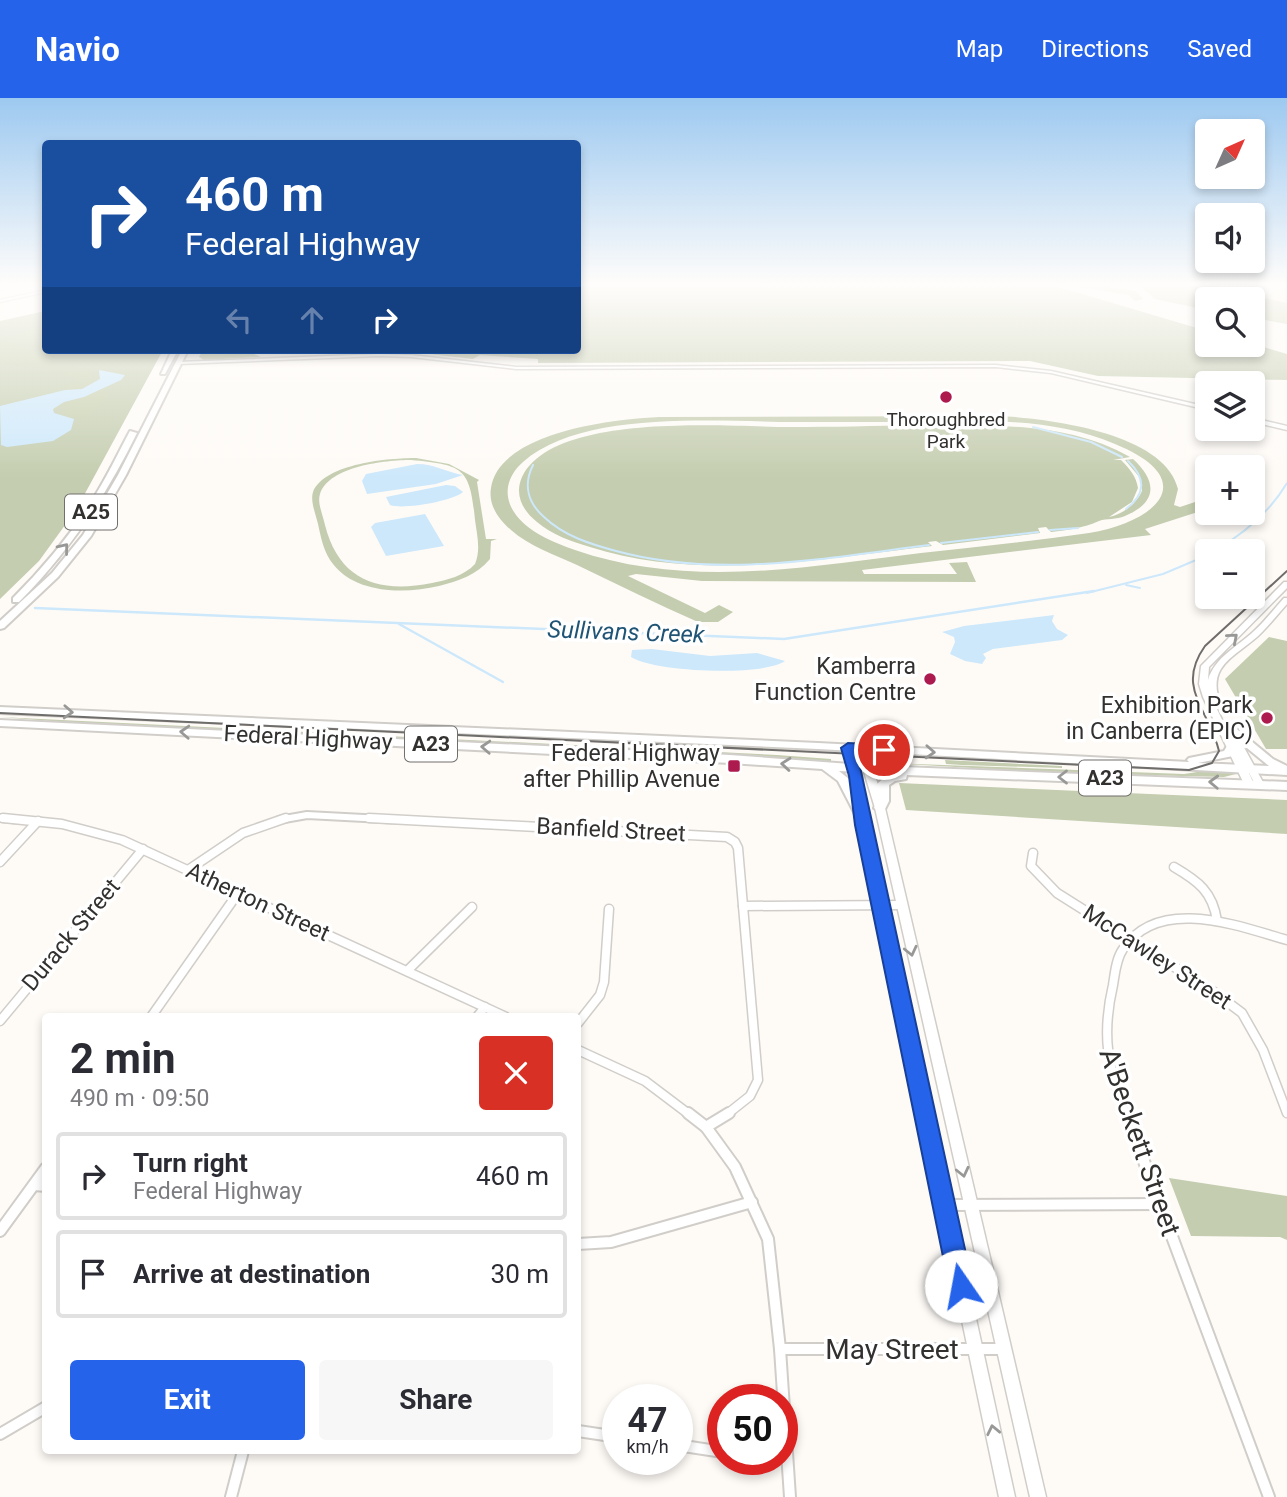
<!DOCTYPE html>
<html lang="en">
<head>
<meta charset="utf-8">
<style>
	:root { --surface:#fff; --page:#f7f7f7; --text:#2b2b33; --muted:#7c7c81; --line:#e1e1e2; --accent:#2563eb }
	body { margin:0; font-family:Roboto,sans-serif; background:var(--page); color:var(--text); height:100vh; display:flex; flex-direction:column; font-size:26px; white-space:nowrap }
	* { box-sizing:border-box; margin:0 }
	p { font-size:23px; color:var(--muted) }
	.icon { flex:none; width:38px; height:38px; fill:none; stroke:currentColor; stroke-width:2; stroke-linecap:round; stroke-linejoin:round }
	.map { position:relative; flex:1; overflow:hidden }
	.side { position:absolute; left:42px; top:915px; width:539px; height:441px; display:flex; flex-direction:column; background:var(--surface); border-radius:7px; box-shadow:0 4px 10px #0003 }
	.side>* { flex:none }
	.top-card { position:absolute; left:42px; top:42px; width:539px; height:214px; border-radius:7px; box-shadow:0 4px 10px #0003; background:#1a4fa0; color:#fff; overflow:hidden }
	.needle { width:46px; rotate:45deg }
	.buttons { position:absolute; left:1195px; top:21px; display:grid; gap:14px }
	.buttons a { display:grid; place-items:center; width:70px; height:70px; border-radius:7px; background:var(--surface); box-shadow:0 4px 10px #0003; font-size:35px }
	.speed { position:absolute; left:602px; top:1286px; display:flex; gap:14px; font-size:35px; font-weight:700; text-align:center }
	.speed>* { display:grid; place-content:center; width:91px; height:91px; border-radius:50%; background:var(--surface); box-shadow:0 4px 10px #0003; line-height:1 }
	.speed small { font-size:18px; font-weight:400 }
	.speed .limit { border:10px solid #d22; background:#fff; color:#111 }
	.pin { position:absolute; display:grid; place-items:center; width:60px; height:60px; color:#fff; margin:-30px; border:4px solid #fff; border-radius:50%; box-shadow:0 2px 7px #0007 }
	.me { position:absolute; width:77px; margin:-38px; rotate:348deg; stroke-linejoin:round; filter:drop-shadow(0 0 5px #0008) }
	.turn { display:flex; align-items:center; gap:24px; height:147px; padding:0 28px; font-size:32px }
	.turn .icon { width:91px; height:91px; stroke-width:2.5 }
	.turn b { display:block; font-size:49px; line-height:60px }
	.lanes { display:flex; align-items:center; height:66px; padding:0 28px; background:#0003; justify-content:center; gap:35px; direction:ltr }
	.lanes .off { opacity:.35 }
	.round { display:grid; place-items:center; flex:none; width:74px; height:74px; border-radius:7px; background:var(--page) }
	.head { display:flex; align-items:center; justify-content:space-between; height:119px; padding:0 28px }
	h1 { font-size:42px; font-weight:700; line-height:52px }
	.primary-button { display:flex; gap:14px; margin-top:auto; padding:14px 28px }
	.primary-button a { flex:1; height:80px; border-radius:7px; background:var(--accent); color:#fff; font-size:28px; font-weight:700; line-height:80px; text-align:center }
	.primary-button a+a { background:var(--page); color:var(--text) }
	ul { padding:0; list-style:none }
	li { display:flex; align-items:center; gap:21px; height:88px; margin:0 14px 10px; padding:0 14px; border:4px solid var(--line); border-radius:7px }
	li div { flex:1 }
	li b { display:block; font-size:26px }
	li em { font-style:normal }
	header { display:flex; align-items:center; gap:42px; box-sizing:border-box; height:98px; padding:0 35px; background:var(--accent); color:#fff }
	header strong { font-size:33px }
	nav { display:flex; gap:38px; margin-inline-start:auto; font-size:24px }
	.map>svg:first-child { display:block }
	.built { fill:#f9f0e6 }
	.green { fill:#c4cdaf; fill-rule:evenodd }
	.forest { fill:#c5ceac }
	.water { fill:#cde8fb }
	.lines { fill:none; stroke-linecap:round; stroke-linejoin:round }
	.stream-far1 { stroke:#cde8fb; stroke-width:2 }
	.stream { stroke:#cde8fb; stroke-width:2.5 }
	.minor-far3-casing { stroke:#d1ceca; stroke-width:5 }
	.minor-far2-casing { stroke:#d1ceca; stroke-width:10 }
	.minor-far1-casing { stroke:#d1ceca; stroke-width:11 }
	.minor-casing { stroke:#d1ceca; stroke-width:14 }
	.tertiary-casing { stroke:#d1ceca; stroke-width:3 }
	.secondary-casing { stroke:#d1ceca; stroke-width:3 }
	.trunk-casing { stroke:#d1ceca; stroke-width:4 }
	.minor-far3 { stroke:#fff; stroke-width:3.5 }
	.minor-far2 { stroke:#fff; stroke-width:6 }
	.minor-far1 { stroke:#fff; stroke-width:8 }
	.minor { stroke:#fff; stroke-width:10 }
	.tertiary { fill:#fff; fill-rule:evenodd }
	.secondary { fill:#fff; fill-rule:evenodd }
	.trunk { fill:#fff; fill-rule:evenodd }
	.tram { stroke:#6f6d6b; stroke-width:2 }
	.oneway { stroke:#989897 }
	.route { fill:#2563eb; stroke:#184099; stroke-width:2 }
	.poi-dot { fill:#ac1a4e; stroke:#fff; stroke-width:2.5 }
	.labels { text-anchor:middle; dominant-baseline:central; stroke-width:7; stroke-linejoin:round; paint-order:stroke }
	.far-poi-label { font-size:19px; fill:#32312f; stroke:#fff }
	.shield { fill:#fff; stroke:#706f6d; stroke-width:2 }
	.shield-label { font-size:21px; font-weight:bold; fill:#32312f }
	.poi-label { font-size:23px; fill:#32312f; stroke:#fff; text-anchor:end }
	.street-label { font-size:23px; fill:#32312f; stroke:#fff }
	.water-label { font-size:24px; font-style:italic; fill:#1f5475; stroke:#fff }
	.near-street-label { font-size:28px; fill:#32312f; stroke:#fff }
</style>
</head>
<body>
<header>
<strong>Navio</strong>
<nav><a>Map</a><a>Directions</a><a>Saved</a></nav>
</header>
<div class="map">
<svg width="1287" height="1399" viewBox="0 0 1287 1399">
	<rect width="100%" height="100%" fill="#fefbf7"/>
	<!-- built -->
	<polygon class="built" points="1204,185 1287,185 1287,205 1229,190"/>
	<!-- green -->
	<g class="green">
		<polygon points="578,185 1045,185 1207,233 1208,247 1253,246 1287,256 1287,282 1098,278 1030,263 538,265 538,261 480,257 473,261 421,255 424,252 578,252"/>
		<polygon points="45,213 46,252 163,252 76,412 39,463 0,501 0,223"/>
		<path d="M998,318C1045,320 1165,334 1178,391L1174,407L1180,409L1207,400V411L1145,431L1151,437L862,472L864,476H957L949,465L967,464L976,484L702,483L636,476L628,478L705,515L719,507L733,514L718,524H698C657,506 617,486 577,467C555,457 529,448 511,432C499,422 488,407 491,390C499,334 614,321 659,319ZM988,323C1032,324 1075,329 1115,346C1203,382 1156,424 1089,435C1033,443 977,449 921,455C806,469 688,491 575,452C553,444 527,434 514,414C502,396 508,377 523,364C583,311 720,324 797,324C861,324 925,324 988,323Z"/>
		<path d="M919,327C988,329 1062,321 1130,359L1113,362H1121C1130,371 1136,378 1138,390L1132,404L1109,419C1122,417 1137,405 1142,393L1141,381L1125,362L1133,361C1157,383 1158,404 1125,418C1116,422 1107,420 1099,423C1083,430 1068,432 1051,434L1046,429L1038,430L1040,435L943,447L936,443L928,444L932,448C819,461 701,484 590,449C571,443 552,437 537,424C523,413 514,397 522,379C554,313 730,329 790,329C833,329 874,328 919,327Z"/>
		<path d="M416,360L449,366L479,382L477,384L486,441H497L491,443L490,461C477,477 458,483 439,488C405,496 356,496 333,466C324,455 321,440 318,426C316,417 310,403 313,394C325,365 390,360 416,360ZM411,362C464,367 470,370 475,422C477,437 481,452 475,466C464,478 447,482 432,485C378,496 339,482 325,427C323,417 317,405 320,396C329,368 386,362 411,362Z"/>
		<polygon points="1269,539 1287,543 1287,651 1266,651 1225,581"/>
		<polygon points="38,615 720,647 821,654"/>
		<polygon points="0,619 777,657 831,661 831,664 89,626"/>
		<polygon points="945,662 1062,668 1062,670 962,667 946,666"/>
		<polygon points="889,665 1184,676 1210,672 1240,675 1224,679 1053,675"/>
		<polygon points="899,685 1287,702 1287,736 906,712"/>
		<polygon points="1169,1080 1287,1098 1287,1142 1280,1139 1191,1138"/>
	</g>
	<!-- forest -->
	<g class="forest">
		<polygon points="1054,185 1108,185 1113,186 1109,189 1136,193 1143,201 1135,203 1129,197"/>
		<polygon points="1137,185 1199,185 1287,205 1287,226 1253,220 1253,201 1208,201 1207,212 1155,201"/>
		<path d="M45,229V234L5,242L61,268L90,271L91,278L109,297L85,322L62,315L71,310L64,306L78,302L64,290L77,282C56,268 25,269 0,266V240Z"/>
		<polygon points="203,252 244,252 261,259 204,262 199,259"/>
	</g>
	<!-- water -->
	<g class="water">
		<polygon points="99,272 125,277 121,282 84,299 64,304 53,311 54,315 74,321 71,332 53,343 7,349 1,347 0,308 65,292 82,291 100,281"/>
		<path d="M417,366C435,366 446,374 463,377L436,386L367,396L362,383L366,376Z"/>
		<path d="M446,387L455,388L463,394C453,403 403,412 390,407L386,399Z"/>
		<polygon points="425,416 444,448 386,458 371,429 375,425"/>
		<polygon points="1054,517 1052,523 1057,531 1068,537 1062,542 993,551 983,556 986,560 982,566 965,563 950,556 955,544 954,539 942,534 964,528"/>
		<path d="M652,551L710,558L757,555L785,563C762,579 654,574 631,559L632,552Z"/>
	</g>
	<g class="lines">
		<!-- stream-far1 -->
		<g class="stream-far1">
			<polyline points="1033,329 1091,344 1122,359"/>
			<path d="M533,367C523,387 528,405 544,419C564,438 590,446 616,453C719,481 825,460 929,447"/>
			<path d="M1126,411C1146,396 1146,380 1128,363"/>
			<polyline points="1050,432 1078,430"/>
			<polyline points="941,445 1038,434"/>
			<path d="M1214,453C1244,436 1269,415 1287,385"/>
			<polyline points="1126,487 1140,490"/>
			<polyline points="1087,495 1163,476 1208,457"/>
		</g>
		<!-- stream -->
		<g class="stream">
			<polyline points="35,510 784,541 1094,493"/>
			<polyline points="399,526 503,584"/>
		</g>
		<defs>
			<polyline id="minor-far3" points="0,191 21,185"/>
			<g id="minor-far2">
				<polyline points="0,720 21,722"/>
				<polyline points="279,722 307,717 402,722"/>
			</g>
			<g id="minor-far1">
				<polyline points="3,720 62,726 122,742 506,919"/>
				<polyline points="369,720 727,739 735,744 738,750 758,982 750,998 726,1017"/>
				<polyline points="1033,755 1031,768 1057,795 1214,894 1242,915 1263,952 1287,1015"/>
				<polyline points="0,764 38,723"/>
				<path d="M1174,769C1198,783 1213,794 1217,823"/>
				<polyline points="188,772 243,735 286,720"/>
				<polyline points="743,808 901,807"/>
				<polyline points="407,873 472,809"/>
				<polyline points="151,919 238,795"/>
				<polyline points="477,919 485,909"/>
				<polyline points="0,923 143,751"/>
				<polyline points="578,925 600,897 604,884 609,811"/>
				<polyline points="578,952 645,983 690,1017"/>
				<path d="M1126,1017C1108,968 1101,939 1113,887C1115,875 1116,861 1123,851C1159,797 1238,828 1287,842"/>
			</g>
			<g id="minor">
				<polyline points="688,1015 706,1029 735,1069 768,1141 780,1251 790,1399"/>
				<polyline points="1126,1015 1269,1399"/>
				<polyline points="706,1029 729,1015"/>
				<polyline points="34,1087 46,1088"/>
				<polyline points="944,1107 1159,1106"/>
				<polyline points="0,1133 46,1070"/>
				<polyline points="578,1146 611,1144 752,1104"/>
				<polyline points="780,1251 1004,1251"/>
				<polyline points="578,1333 618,1339"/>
				<polyline points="0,1336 46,1309"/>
				<polyline points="677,1347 723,1354"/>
				<polyline points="231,1399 243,1353"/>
			</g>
			<g id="tertiary">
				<polygon points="379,256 411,257 516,269 996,267 1051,273 1208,309 1208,312 1051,275 996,269 516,271 411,259 379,258 178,266 176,265 178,264"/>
				<polygon points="1253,320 1287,328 1287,332 1253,324"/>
			</g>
			<g id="secondary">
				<polygon points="46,192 46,194 0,204 0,202"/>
				<path d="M1284,484H1287V490L1209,569L1208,582C1215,559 1237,549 1254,533C1265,523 1274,511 1284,500H1287V506C1277,517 1268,529 1257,539C1233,560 1207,568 1220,605L1215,607L1226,630L1230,628L1234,631L1264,686L1259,689L1256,688L1247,671L1254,686L1249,689L1244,686L1203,599L1199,586L1201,568Z"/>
				<polygon points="848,647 853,650 862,678 868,727 1015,1399 999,1399 858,727 852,678 843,650"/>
				<polygon points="862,648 867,651 885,710 1046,1399 1030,1399 875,710 857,651"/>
			</g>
			<g id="trunk">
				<polygon points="172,252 178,252 165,276 161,276"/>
				<polygon points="182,252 188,252 126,377 91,438 58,479 4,530 0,531 0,523 52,475 83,437 118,377"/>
				<path d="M130,333L137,335C106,398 69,454 19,504H13V500C42,471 69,439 91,404C106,381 117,357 130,333Z"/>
				<polygon points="0,609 818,645 1189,664 1187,662 1189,660 1224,653 1227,648 1231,647 1237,650 1233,658 1198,665 1269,668 1225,632 1223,630 1229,627 1233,628 1273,661 1287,668 1287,677 818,651 0,615"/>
				<polygon points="0,622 730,657 877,668 1287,684 1287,692 907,677 906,681 895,683 889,687 889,703 884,713 880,714 874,710 877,703 877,686 887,677 892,676 839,673 849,681 867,716 861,720 855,716 838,683 822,671 730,665 0,628"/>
			</g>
		</defs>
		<!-- minor-far3 casing -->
		<use href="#minor-far3" class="minor-far3-casing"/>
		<!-- minor-far2 casing -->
		<use href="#minor-far2" class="minor-far2-casing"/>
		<!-- minor-far1 casing -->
		<use href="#minor-far1" class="minor-far1-casing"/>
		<!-- minor casing -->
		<use href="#minor" class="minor-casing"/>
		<!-- tertiary casing -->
		<use href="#tertiary" class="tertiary-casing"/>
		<!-- secondary casing -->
		<use href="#secondary" class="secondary-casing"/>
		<!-- trunk casing -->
		<use href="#trunk" class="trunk-casing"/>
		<!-- minor-far3 -->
		<use href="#minor-far3" class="minor-far3"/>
		<!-- minor-far2 -->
		<use href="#minor-far2" class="minor-far2"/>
		<!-- minor-far1 -->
		<use href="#minor-far1" class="minor-far1"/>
		<!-- minor -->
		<use href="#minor" class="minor"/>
		<!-- tertiary -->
		<use href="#tertiary" class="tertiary"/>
		<!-- secondary -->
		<use href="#secondary" class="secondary"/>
		<!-- trunk -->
		<use href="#trunk" class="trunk"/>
		<!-- tram -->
		<path class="tram" d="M0,615L1189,672L1212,665L1219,653C1209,611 1175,590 1205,548L1287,473"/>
	</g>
	<!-- one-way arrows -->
	<defs><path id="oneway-chevron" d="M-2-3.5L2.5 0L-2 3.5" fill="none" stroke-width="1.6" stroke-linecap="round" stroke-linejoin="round" transform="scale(1.75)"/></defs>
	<g class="oneway">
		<use href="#oneway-chevron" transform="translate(64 450) rotate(-51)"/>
		<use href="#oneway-chevron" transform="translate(1233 540) rotate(-41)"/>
		<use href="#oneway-chevron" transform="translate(68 614) rotate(3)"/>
		<use href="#oneway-chevron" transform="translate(185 634) rotate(-177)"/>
		<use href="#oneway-chevron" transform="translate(486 649) rotate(-177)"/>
		<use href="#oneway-chevron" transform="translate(930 654) rotate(3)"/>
		<use href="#oneway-chevron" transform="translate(786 666) rotate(-175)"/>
		<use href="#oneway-chevron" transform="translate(1063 679) rotate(-180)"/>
		<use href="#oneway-chevron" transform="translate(1214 684) rotate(-178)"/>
		<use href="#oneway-chevron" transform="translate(911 853) rotate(77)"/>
		<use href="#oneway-chevron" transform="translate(963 1074) rotate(77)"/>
		<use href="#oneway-chevron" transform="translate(993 1332) rotate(-102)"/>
	</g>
	<!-- sky -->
	<linearGradient id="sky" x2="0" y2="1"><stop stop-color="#9dc9f0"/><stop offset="0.49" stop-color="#fffdfb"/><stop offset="1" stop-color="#fffdfb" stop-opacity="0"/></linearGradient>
	<rect width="1287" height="381" fill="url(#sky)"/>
	<!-- route -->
	<polygon class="route" points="848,645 884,647 892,652 884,656 857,655 973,1188 970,1195 961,1199 953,1195 949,1188 855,727 849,678 841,650"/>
	<!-- markers -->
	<g class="poi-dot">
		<circle cx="946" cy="299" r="7"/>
		<circle cx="930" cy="581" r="7"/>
		<circle cx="1267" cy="620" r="7"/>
		<rect x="727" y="661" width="14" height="14" rx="3.5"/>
	</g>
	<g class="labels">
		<!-- far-poi labels -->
		<g class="far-poi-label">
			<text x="946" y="321">Thoroughbred<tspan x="946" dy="22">Park</tspan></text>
		</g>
		<!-- shield labels -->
		<g class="shield">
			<rect x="65" y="396.5" width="52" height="35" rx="5"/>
			<rect x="405" y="628.5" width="52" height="35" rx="5"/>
			<rect x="1079" y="662.5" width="52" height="35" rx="5"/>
		</g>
		<g class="shield-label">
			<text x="91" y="414">A25</text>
			<text x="431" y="646">A23</text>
			<text x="1105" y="680">A23</text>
		</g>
		<!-- poi labels -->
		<g class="poi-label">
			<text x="916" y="568">Kamberra<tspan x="916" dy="26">Function Centre</tspan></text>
			<text x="1253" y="607">Exhibition Park<tspan x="1253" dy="26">in Canberra (EPIC)</tspan></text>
			<text x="720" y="655">Federal Highway<tspan x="720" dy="26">after Phillip Avenue</tspan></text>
		</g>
		<!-- street labels -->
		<g class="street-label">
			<text transform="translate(308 640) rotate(3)">Federal Highway</text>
			<text transform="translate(611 732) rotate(3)">Banfield Street</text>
			<text transform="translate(258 804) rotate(25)">Atherton Street</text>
			<text transform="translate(71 837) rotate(-50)">Durack Street</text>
			<text transform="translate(1157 859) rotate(33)">McCawley Street</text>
		</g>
		<!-- water labels -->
		<g class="water-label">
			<text transform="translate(626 534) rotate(2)">Sullivans Creek</text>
		</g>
		<!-- near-street labels -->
		<g class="near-street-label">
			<text transform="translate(1140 1044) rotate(71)">A'Beckett Street</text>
			<text x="892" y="1251">May Street</text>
		</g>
	</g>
</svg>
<div class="buttons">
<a><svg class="needle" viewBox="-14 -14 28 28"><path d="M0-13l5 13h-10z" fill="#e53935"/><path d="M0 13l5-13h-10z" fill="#7c7c81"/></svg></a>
<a><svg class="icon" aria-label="sound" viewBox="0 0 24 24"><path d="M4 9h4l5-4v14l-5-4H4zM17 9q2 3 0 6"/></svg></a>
<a><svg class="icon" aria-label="search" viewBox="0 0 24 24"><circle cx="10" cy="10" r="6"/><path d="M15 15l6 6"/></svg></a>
<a><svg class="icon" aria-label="layers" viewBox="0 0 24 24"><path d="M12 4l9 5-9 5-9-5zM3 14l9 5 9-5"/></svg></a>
<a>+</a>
<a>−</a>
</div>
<div class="speed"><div>47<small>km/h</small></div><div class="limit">50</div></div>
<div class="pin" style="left:884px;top:652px;background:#d93025"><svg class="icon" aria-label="arrive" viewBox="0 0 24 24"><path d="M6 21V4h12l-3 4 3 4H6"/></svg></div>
<svg class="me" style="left:961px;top:1188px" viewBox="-20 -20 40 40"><circle r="19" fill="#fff"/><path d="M0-13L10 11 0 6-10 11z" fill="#2563eb"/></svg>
<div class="top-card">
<div class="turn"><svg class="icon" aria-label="right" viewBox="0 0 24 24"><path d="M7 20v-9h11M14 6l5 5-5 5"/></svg><div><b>460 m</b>Federal Highway</div></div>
<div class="lanes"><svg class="icon off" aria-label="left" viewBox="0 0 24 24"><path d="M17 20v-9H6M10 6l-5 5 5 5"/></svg><svg class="icon off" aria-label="ahead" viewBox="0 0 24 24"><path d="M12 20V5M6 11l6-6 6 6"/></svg><svg class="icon" aria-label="right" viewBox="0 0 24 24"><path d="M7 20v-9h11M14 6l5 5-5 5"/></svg></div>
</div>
<section class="side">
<div class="head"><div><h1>2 min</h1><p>490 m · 09:50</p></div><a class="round" style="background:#d93025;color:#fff"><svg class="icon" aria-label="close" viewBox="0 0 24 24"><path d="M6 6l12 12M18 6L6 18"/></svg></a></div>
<ul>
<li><svg class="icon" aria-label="right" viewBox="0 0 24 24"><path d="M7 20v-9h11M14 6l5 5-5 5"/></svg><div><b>Turn right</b><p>Federal Highway</p></div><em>460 m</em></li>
<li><svg class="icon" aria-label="arrive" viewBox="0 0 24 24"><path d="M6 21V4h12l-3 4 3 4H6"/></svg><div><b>Arrive at destination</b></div><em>30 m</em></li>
</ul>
<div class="primary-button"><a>Exit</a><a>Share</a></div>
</section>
</div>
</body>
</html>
